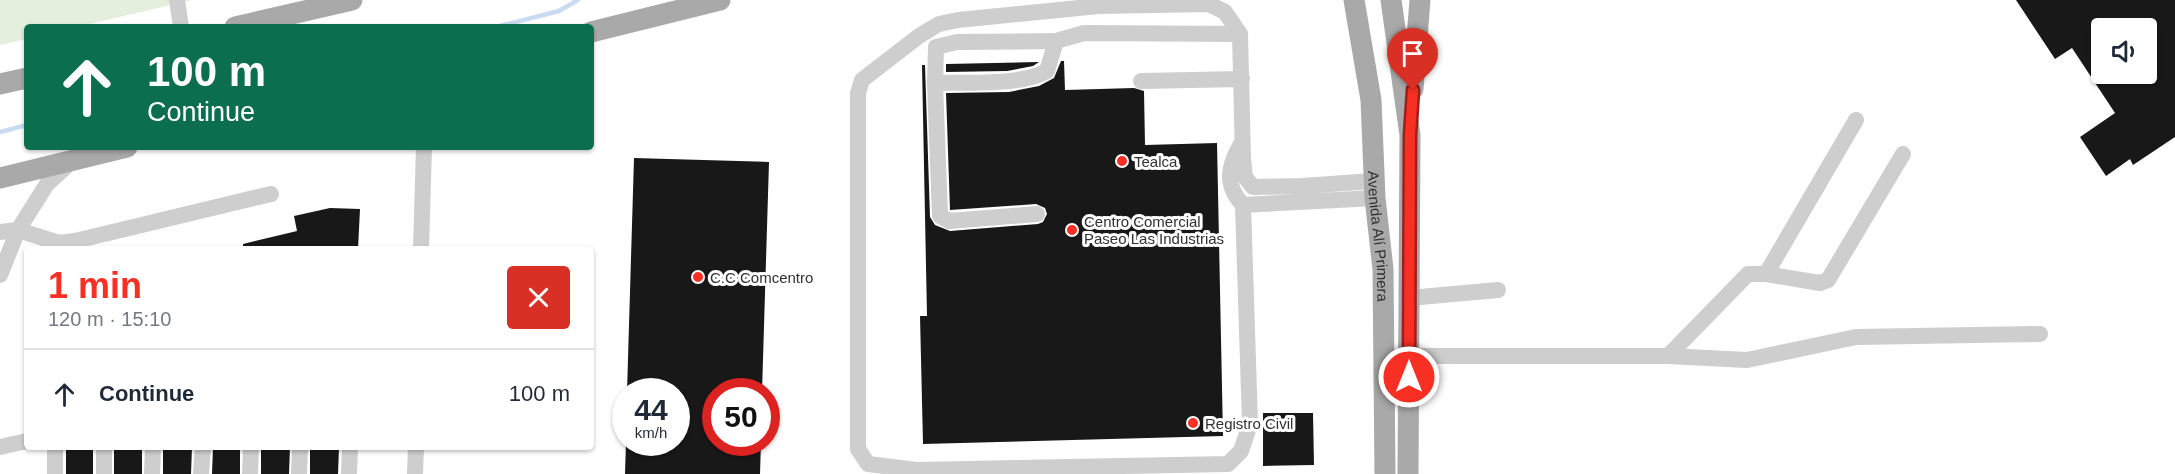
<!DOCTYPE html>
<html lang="en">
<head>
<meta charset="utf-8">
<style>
	:root { --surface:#fff; --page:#f2f2f3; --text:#1f2937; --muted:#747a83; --line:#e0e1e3; --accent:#f73023 }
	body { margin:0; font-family:Helvetica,sans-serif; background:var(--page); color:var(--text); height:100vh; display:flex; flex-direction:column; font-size:22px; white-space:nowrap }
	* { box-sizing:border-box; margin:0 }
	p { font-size:20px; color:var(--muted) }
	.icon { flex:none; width:33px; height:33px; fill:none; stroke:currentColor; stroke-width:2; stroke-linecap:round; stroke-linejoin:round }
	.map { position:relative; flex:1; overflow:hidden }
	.panel { position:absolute; left:24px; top:246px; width:570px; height:204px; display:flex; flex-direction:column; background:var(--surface); border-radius:6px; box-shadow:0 2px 4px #0004 }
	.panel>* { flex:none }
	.banner { position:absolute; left:24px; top:24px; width:570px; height:126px; border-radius:6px; box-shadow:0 2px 4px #0004; background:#0b6e4f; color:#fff; overflow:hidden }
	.controls { position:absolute; left:2091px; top:18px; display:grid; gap:12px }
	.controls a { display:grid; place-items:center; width:66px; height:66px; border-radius:6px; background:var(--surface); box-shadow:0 2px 4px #0004; font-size:30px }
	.speed { position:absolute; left:612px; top:378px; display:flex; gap:12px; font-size:30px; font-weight:700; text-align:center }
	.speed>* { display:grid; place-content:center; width:78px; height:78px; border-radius:50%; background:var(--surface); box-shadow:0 2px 4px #0004; line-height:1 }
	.speed small { font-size:15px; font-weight:400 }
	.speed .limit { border:9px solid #d22; background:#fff; color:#111 }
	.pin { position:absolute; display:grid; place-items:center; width:51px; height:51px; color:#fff; margin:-62px -26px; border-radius:50% 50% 50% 0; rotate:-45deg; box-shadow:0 0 6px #0007 }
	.pin .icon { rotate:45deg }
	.me { position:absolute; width:66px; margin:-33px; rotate:0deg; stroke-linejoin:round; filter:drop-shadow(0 0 4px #0008) }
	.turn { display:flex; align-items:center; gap:21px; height:126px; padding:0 24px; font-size:27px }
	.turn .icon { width:78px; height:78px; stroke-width:2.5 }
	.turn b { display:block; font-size:42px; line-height:51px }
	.round { display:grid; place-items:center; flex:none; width:63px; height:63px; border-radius:6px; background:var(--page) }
	.head { display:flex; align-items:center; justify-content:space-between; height:102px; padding:0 24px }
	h1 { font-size:36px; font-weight:700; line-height:45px; color:var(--accent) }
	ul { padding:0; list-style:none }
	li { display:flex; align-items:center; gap:18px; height:90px; padding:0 24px; border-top:2px solid var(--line) }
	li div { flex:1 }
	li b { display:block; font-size:22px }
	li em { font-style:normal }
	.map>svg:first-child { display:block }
	.green { fill:#e4efdd }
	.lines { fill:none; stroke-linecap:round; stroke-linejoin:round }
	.stream { stroke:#c8dbf0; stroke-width:4.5 }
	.building { fill:#181818; fill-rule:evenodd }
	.minor { stroke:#cecece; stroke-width:16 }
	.major { stroke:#a9a9a9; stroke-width:21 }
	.route-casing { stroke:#a11f17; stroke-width:15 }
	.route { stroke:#f73023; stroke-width:10 }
	.poi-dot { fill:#f73023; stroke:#fff; stroke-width:2 }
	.labels { text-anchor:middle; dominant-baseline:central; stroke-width:6; stroke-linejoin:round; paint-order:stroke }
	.poi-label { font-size:15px; fill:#313131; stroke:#fff; text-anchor:start }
	.street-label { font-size:15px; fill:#313131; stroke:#fff }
</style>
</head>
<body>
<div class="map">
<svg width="2175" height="474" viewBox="0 0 2175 474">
	<rect width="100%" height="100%" fill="#fff"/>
	<!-- green -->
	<polygon class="green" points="0,0 192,0 77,27 27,27 27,39 0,45"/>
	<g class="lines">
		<!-- stream -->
		<g class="stream">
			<polyline points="496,27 559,11 578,0"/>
			<polyline points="0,132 27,125"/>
		</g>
	</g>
	<!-- building -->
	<g class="building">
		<path d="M2016,0H2175V137L2133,165L2130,159L2106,176L2080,137L2115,113L2072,48L2055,59ZM2102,28H2146V74H2102Z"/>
		<polygon points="1061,61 1064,61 1065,90 1134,88 1144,91 1145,145 1217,143 1223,436 923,444 920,316 927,316 922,65 925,65 930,217 935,225 950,231 1038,224 1043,222 1047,214 1045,208 1036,204 950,210 946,93 1009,92 1039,86 1054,78"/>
		<polygon points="1039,62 1033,66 1007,71 946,72 946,64"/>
		<polygon points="634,158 769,162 762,392 716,392 716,442 761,442 760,474 625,474 626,442 676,442 676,392 627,392"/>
		<polygon points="330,208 360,209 358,249 243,249 243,244 297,231 294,216"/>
		<polygon points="1263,413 1313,413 1314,465 1263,466"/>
		<rect x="66" y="447" width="27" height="27"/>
		<rect x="114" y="447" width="28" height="27"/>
		<polygon points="163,447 192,447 191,474 163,474"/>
		<polygon points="213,447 240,447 240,474 212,474"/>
		<polygon points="261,447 290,447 289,474 261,474"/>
		<polygon points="310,447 339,447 338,474 310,474"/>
	</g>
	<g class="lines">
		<!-- minor -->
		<g class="minor">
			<polyline points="177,0 181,27"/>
			<polyline points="1141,81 1242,79"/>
			<polyline points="935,83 936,47 957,42 1056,41"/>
			<path d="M1241,144C1228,166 1224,185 1243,205"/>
			<polyline points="1373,181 1302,186 1253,187 1245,177 1243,158 1240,34 1225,12 1209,4 1099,6 958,20 939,24 919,36 862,80 858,93 858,449 868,464 917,470 1228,464 1241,451 1250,424 1243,205 1375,198"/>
			<path d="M1037,214L949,221L940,216L935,83C966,82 1021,86 1047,71L1056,41L1084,33L1240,34"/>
			<polyline points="0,232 18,230 59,243 75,241 271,194"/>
			<polyline points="421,249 424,147"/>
			<polyline points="1766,274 1856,120"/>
			<polyline points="0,275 18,230 47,184 72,161"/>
			<polyline points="1409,298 1498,290"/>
			<polyline points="1409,356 1668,356 1747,360 1856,337 2040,334"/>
			<polyline points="1668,356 1748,274 1766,274 1820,283 1828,280 1903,154"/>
			<polyline points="0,447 27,441"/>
			<polyline points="55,447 55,474"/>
			<polyline points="104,474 104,447"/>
			<polyline points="152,474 153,447"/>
			<polyline points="201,474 203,447"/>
			<polyline points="250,474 251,447"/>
			<polyline points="299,474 300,447"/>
			<polyline points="349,474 350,447"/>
			<polyline points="415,474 416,447"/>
		</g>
		<!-- major -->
		<g class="major">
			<path id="s1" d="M1354,0L1371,100L1375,198L1383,269L1385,474"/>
			<polyline points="1391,0 1410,135 1408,474"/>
			<polyline points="235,27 352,0"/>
			<polyline points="591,32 720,0"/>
			<polyline points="0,84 27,78"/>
			<polyline points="1413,89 1420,0"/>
			<polyline points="0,178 127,147"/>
		</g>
	</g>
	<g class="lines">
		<defs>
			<polyline id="route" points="1409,377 1410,135 1413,90"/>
		</defs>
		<!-- route casing -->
		<use href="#route" class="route-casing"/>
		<!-- route -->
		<use href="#route" class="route"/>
	</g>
	<!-- markers -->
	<g class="poi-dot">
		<circle cx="1122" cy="161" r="6"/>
		<circle cx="1072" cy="230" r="6"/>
		<circle cx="698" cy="277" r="6"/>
		<circle cx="1193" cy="423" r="6"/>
	</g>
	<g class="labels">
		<!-- poi labels -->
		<g class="poi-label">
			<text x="1134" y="161">Tealca</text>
			<text x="1084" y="221">Centro Comercial<tspan x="1084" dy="17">Paseo Las Industrias</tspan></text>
			<text x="710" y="277">C.C Comcentro</text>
			<text x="1205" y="423">Registro Civil</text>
		</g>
		<!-- street labels -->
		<g class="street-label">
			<text stroke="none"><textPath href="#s1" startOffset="238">Avenida Alí Primera</textPath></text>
		</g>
	</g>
</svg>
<div class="controls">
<a><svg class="icon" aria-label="sound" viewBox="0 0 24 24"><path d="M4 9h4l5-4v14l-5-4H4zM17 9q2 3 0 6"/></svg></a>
</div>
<div class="speed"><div>44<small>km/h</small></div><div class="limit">50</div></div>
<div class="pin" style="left:1413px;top:90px;background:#d93025"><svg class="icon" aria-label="arrive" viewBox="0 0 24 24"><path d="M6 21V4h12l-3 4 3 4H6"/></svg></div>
<svg class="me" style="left:1409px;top:377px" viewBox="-20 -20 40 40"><circle r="17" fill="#f73023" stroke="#fff" stroke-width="3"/><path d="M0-11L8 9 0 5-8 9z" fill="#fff"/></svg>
<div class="banner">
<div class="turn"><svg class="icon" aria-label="ahead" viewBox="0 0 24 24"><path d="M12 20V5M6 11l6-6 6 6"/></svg><div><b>100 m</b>Continue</div></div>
</div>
<section class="panel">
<div class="head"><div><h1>1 min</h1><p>120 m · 15:10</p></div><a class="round" style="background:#d93025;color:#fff"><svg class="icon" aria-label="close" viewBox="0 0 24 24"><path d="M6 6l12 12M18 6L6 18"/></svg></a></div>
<ul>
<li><svg class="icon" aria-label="ahead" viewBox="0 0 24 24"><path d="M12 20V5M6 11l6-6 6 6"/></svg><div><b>Continue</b></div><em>100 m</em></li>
</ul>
</section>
</div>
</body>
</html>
